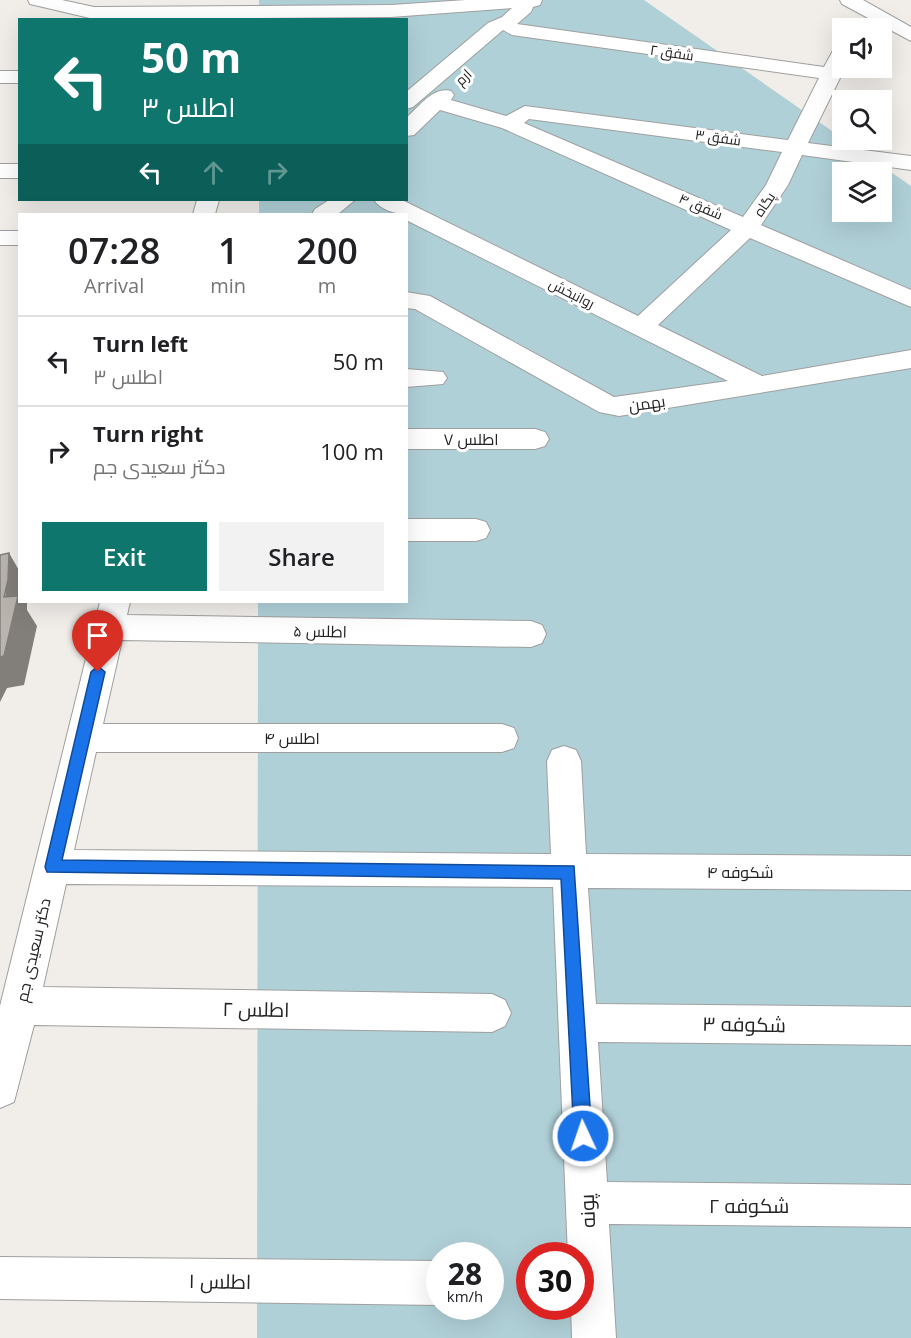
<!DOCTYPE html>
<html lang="en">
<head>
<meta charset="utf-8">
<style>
	:root { --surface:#fff; --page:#f2f2f2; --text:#202124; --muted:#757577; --line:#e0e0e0; --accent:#0f766e }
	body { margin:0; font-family:"Open Sans",Cairo,sans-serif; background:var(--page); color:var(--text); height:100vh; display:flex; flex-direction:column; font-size:22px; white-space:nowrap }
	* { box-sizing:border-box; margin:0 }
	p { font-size:20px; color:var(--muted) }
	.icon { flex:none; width:33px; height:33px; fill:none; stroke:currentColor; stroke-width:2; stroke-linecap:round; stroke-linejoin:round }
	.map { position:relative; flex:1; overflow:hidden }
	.sheet { position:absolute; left:18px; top:213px; width:390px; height:390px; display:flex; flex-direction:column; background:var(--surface); border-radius:0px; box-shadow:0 6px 24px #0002 }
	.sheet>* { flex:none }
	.guide { position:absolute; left:18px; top:18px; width:390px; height:183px; border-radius:0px; box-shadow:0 6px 24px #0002; background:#0f766e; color:#fff; overflow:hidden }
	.controls { position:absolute; left:832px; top:18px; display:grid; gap:12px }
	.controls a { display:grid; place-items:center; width:60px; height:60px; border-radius:0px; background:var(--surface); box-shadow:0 6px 24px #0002; font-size:30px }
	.speed { position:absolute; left:426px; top:1242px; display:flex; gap:12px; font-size:30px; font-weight:700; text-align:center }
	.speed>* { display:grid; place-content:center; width:78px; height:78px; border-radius:50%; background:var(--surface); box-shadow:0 6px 24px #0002; line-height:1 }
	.speed small { font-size:15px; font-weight:400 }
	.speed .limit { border:9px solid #d22; background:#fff; color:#111 }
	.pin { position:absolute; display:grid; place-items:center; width:51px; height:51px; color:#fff; margin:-62px -26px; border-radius:50% 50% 50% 0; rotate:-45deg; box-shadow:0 0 6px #0007 }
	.pin .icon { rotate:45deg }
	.me { position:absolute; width:66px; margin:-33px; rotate:357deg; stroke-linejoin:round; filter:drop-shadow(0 0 4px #0008) }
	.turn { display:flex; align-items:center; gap:21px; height:126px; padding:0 24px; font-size:27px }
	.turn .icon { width:78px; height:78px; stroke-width:2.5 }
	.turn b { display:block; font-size:42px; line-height:51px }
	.lanes { display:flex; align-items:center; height:57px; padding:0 24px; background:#0003; justify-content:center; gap:30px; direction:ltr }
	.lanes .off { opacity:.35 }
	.eta { display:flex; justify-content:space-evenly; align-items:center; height:102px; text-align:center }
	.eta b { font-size:36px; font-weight:600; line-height:42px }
	.action { display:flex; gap:12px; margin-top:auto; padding:12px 24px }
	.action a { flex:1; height:69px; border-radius:0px; background:var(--accent); color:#fff; font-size:24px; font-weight:600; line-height:69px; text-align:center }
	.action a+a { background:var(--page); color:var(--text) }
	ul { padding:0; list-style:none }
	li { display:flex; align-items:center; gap:18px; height:90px; padding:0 24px; border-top:2px solid var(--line) }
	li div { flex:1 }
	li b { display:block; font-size:22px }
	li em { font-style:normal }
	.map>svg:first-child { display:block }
	.water { fill:#b0d0d8; fill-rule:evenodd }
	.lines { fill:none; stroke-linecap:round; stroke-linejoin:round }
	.minor-casing { stroke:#9f9f9f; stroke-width:2 }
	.minor { fill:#fff; fill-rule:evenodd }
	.shaded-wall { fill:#827e7a }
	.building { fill:#bab4af; stroke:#827e7a; stroke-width:1.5 }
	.route { fill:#1a73e8; stroke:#114b97; stroke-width:1.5 }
	.labels { text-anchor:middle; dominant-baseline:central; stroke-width:6; stroke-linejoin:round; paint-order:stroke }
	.far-street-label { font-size:14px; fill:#222; stroke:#fff }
	.street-label { font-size:16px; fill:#222; stroke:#fff }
	.near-street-label { font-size:20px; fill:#222; stroke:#fff }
</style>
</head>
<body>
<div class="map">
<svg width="911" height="1338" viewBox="0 0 911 1338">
	<rect width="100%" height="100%" fill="#f1eeea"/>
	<!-- water -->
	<path class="water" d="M259,0H644L911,186V1338H257L258,602H406V214H259V200H406V20L259,19ZM843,172H882V212H843ZM440,1256H490V1306H440ZM530,1256H580V1306H530Z"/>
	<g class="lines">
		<defs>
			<g id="minor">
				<path d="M28,0H62L94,7L391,5L466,0H542L540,5L533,7L531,12L517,24L824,67L836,45L843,43L842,74L808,143L911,156V170L802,155L788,185L761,225L911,290V307L750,238L658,325L762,376L911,350V368L619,416L599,412L415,309L406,308V292L430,296L614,397L728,381L406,220V214C395,214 381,210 374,200H402L638,316L731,230L502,128L440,110L414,135L406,136V118C419,107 433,86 451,91L454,95L451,100L506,116L525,106L788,140L819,78L512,35L503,30L413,107L406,109V92L488,23L502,17L512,8L391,17L94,19L30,4ZM529,119L782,152L766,185L743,217L524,123Z"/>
				<polygon points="840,0 863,0 911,27 911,41 842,4"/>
				<rect x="0" y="71" width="20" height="12"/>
				<rect x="0" y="164" width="20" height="14"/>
				<polygon points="197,200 219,200 215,214 193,214"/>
				<polygon points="329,200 355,200 338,214 312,214 315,209"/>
				<rect x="0" y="231" width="20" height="14"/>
				<polygon points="406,369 443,372 447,378 443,384 406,387"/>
				<polygon points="406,429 535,429 545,432 549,439 545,446 535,449 406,449"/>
				<polygon points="406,519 476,519 486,522 490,530 486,538 476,541 406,541"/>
				<polygon points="100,602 130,602 127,615 531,621 542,625 546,634 542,643 531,647 122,640 103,724 502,724 514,728 518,738 514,748 502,752 96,752 74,850 551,854 547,761 552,750 564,746 576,750 581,761 586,854 911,856 911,890 588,888 596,1004 911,1007 911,1045 598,1042 607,1182 911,1185 911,1227 609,1224 616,1338 572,1338 571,1306 580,1306 580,1256 568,1256 553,887 66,884 43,987 492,994 505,1000 511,1013 505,1026 492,1032 34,1025 14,1102 0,1108 0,1006"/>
				<polygon points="0,1257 440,1261 440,1305 0,1299"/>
			</g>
		</defs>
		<!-- minor casing -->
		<use href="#minor" class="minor-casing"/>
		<!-- minor -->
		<use href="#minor" class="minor"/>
	</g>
	<!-- shaded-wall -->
	<polygon class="shaded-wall" points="9,553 20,572 20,602 27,602 27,610 37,626 24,685 7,688 0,702 0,657"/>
	<!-- building -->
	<polygon class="building" points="9,553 8,580 4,597 18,596 4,656 0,657 0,555"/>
	<!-- route -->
	<polygon class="route" points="98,666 105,672 62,860 574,866 592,1136 589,1142 583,1144 577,1142 574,1136 561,879 47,872 45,867 91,672"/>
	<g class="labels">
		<!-- far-street labels -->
		<g class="far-street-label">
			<text transform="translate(672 52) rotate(8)">شفق ۲</text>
			<text transform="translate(463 77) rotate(-44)">ارم</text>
			<text transform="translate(718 137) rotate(8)">شفق ۳</text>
			<text transform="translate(764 204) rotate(-56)">پگاه</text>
			<text transform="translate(701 206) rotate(23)">شفق ۴</text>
			<text transform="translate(572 293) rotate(27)">روانبخش</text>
		</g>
		<!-- street labels -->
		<g class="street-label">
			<text transform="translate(647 403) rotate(-8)">بهمن</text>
			<text x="471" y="439">اطلس ۷</text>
			<text transform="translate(320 631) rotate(1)">اطلس ۵</text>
			<text x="292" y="738">اطلس ۴</text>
			<text x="740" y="872">شکوفه ۴</text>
			<text transform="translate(33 950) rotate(-77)">دکتر سعیدی جم</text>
		</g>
		<!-- near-street labels -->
		<g class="near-street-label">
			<text transform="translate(256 1009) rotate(1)">اطلس ۲</text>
			<text transform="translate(744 1024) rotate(1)">شکوفه ۳</text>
			<text x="749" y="1205">شکوفه ۲</text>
			<text transform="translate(587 1211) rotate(-93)">پونه</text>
			<text transform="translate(220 1281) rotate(1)">اطلس ۱</text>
		</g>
	</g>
</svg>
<div class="controls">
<a><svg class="icon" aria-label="sound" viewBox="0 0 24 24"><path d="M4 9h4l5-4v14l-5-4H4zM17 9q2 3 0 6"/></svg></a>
<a><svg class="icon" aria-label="search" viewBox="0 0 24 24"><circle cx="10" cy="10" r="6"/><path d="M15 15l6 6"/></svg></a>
<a><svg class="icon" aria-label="layers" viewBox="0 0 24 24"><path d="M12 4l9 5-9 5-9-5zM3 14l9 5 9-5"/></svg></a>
</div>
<div class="speed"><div>28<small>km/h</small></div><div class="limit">30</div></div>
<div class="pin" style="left:98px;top:672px;background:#d93025"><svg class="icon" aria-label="arrive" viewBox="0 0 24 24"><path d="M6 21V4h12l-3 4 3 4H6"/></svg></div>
<svg class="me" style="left:583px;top:1136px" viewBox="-20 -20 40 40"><circle r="17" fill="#1a73e8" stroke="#fff" stroke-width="3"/><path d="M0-11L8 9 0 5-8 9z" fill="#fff"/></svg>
<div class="guide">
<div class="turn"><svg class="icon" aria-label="left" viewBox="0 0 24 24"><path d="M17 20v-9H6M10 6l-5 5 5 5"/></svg><div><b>50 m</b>اطلس ۳</div></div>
<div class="lanes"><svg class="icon" aria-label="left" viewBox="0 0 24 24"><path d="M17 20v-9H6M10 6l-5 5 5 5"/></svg><svg class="icon off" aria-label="ahead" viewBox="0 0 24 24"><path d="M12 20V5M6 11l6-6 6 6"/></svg><svg class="icon off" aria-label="right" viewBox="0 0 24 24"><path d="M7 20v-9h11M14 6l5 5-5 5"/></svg></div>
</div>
<section class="sheet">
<div class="eta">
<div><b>07:28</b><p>Arrival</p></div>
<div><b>1</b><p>min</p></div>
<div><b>200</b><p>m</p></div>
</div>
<ul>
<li><svg class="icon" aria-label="left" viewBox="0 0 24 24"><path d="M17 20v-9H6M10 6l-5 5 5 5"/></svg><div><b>Turn left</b><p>اطلس ۳</p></div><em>50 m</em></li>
<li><svg class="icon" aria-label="right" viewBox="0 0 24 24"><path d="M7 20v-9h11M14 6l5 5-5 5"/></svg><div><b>Turn right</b><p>دکتر سعیدی جم</p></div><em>100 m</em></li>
</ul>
<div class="action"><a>Exit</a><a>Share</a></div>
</section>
</div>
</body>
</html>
